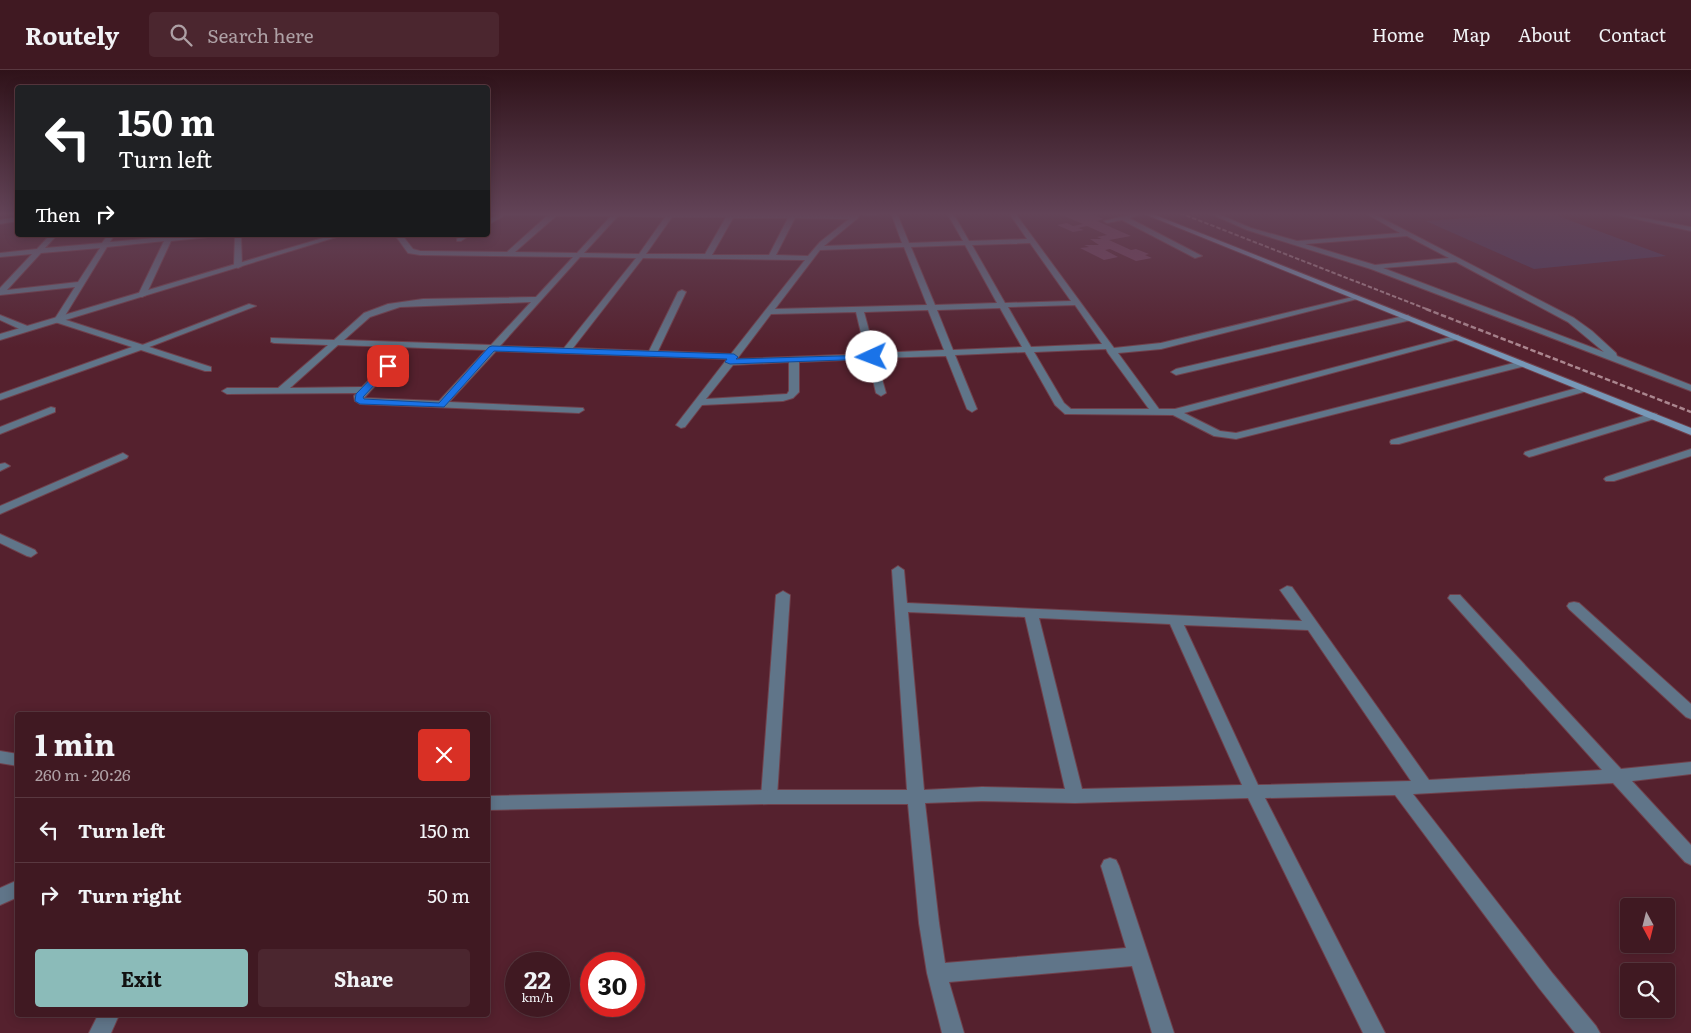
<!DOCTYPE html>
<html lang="en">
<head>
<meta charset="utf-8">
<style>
	:root { --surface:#401922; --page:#4b262f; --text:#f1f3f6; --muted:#aea0a5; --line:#593840; --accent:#8bbbb9 }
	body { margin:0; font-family:Literata,serif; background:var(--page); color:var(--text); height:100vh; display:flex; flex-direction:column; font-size:19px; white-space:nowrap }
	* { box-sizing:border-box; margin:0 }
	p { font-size:16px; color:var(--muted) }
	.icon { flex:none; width:28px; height:28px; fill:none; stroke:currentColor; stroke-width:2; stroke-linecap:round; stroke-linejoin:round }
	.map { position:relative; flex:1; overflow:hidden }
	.sheet { position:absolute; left:15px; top:642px; width:475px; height:305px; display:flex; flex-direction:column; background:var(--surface); border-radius:5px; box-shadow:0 2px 12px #0003,0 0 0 1px var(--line) }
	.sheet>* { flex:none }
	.top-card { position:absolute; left:15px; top:15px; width:475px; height:152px; border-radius:5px; box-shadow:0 2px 12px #0003,0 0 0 1px var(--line); background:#202124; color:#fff; overflow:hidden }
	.needle { width:32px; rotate:173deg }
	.fabs { position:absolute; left:1620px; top:828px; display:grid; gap:10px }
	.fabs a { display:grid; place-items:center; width:55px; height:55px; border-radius:5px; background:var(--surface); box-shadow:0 2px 12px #0003,0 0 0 1px var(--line); font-size:25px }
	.speed { position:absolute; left:505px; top:882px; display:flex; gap:10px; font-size:25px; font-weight:700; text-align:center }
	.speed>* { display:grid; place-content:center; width:65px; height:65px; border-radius:50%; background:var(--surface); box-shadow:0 2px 12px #0003,0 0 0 1px var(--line); line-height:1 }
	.speed small { font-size:12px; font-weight:400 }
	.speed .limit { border:8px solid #d22; background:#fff; color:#111 }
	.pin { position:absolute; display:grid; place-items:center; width:42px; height:42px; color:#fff; margin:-21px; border-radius:10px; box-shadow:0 2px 8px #0006 }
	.me { position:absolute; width:55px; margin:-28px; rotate:268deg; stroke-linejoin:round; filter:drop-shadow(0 0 4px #0008) }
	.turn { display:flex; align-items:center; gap:18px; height:105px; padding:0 20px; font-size:22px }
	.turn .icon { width:65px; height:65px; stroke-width:2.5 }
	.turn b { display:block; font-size:35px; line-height:42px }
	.then { display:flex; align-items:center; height:48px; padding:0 20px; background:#0003; gap:10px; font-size:19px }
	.round { display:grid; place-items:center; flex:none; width:52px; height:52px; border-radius:5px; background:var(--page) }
	.summary { display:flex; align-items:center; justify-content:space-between; height:85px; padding:0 20px }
	h1 { font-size:30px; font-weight:700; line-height:38px }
	.action { display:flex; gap:10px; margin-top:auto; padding:10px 20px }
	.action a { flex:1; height:58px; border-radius:5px; background:var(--accent); color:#111; font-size:20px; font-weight:700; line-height:58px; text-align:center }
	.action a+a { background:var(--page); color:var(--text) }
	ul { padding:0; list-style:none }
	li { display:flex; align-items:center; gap:15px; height:65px; padding:0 20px; border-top:1px solid var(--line) }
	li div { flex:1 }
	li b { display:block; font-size:19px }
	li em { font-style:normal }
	header { display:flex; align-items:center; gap:30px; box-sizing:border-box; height:70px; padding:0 25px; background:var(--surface); border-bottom:1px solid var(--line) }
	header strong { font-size:24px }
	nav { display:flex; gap:28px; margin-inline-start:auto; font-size:18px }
	.search { width:350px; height:45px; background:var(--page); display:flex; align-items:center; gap:12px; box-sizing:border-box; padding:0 18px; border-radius:5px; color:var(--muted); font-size:19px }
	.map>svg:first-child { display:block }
	.green { fill:#4a3a5a }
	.building { fill:#75425e }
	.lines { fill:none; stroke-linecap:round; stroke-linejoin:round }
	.service-casing { stroke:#70414c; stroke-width:2 }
	.minor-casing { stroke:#70414c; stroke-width:2 }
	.tertiary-casing { stroke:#70414c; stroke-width:2 }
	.secondary-casing { stroke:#70414c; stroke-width:2 }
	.service { fill:#607589; fill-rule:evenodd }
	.minor { fill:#607589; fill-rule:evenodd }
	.tertiary { fill:#607589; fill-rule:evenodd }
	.secondary { fill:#7798b8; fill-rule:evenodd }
	.rail-far1 { stroke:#ab868f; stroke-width:2; stroke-dasharray:4.5 2; stroke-linecap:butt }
	.rail { stroke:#ab868f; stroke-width:2.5; stroke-dasharray:5.5 2.5; stroke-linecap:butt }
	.route { fill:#1a73e8; stroke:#114b97 }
</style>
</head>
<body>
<header>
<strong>Routely</strong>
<div class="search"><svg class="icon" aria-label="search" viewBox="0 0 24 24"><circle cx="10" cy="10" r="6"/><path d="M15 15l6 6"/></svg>Search here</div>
<nav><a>Home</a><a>Map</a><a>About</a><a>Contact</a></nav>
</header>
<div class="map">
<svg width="1691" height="963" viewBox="0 0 1691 963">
	<rect width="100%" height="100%" fill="#55212e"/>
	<!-- green -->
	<polygon class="green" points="1535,143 1550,143 1666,186 1534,199 1426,151"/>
	<!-- building -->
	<polygon class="building" points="1057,143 1089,143 1104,149 1097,151 1131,166 1109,170 1131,180 1136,179 1149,184 1145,185 1152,188 1136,191 1110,179 1105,180 1118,187 1104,190 1080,178 1089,177 1084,175 1099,175 1090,169 1102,169 1097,167 1107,165 1087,156 1078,158 1084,160 1073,162 1057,155 1067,153 1073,156 1083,154"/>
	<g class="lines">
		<defs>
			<g id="service">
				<polygon points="1136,143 1145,143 1129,148 1202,186 1195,188 1122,150 1107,153 1104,151"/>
				<polygon points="1608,143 1618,143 1691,157 1691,161"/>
				<polygon points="1686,143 1691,143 1691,145 1687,144"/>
				<polygon points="249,234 256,236 144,279 141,280 137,277"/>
				<polygon points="783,521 790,525 777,727 775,732 769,734 763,732 761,727 776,525"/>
			</g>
			<g id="minor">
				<path d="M500,143L790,144L797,143V144L859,145L858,148L824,176L902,173L891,143H897L909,173L963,171L947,143H953L969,171L1027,169L1009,143H1015L1114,278L1161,273L1357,226L1361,228L1161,279L1118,283L1159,339H1175L1458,265L1462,268L1184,343L1220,361L1236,363L1522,291L1527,294L1525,296L1236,369L1214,366L1173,345L1065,344L1055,335L1025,282L955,285L977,339L972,342L967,339L946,286L876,288L886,323L881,326L876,323L868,289L799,292V322L793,328L783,331L702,335L685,357L681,358L676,355L727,289L496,281L449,332L583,338L584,340L579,343L360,334L355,331L354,326L357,323L227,324L222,321L227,318H278L328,275L274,273L271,272V268L334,270L364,243L388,234L423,229L536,227L573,187L420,185L408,183L395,165H402L413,179L420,181L507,182L548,145H505L488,155V150ZM556,146H611L577,183L515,182ZM618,146L665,147L639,184L584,183ZM672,147H726L705,184H646ZM733,148H788L769,185H712ZM795,148L849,149L820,172L808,186L776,185ZM1030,173L1071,231L1005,233L972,175ZM965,175L997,233L935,235L911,177ZM904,177L927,235L775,239L820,180ZM580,187L636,188L564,278L500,276ZM643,188L805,190L731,284L658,281L686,222L682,220L678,222L649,281L573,278ZM531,232L491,275L344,270L370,247L400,237ZM1075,235L1102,274L1031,277L1008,237ZM1000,238L1022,277L953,280L937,240ZM928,240L944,280L875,283L864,242ZM856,242L866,284L737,289L771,244ZM338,275L486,280L439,331L364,328L393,296L388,293L385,294L362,317L290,318ZM1106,279L1108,283L1149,339H1071L1064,333L1034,282ZM789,292V321L787,324L706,329L733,295Z"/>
				<path d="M859,143H881C876,146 864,146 859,143Z"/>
				<path d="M1209,143H1216L1251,158L1297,171L1400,163L1365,143H1372L1574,248L1592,261L1616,283L1617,286L1691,315V321L1371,199L1247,160ZM1407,166L1449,188L1375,195L1305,174ZM1456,192L1568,252L1604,282L1383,198Z"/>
				<polygon points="18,147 18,151 0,154 0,150"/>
				<path d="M50,165H57L45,178L102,173L108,165H114L110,172L166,167L167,165H211L208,167L171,171L146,225L142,227L138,225L164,171L107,177L63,249L211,297V301H205L141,280L0,330V324L132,277L55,252L54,250L75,217L0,225V218L32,184L0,187V183L37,179ZM100,178L78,212L7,220L41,183Z"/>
				<polygon points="235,165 241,165 242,196 238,198 234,196"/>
				<polygon points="462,165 470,165 461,171 457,171 457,169"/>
				<polygon points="0,245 30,257 31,259 24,261 0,250"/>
				<polygon points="1408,245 1412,248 1411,250 1176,305 1171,302 1176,299"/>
				<polygon points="1584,316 1587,317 1587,321 1399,374 1391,374 1390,372 1391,370"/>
				<polygon points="51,337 55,338 55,342 0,364 0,357"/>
				<polygon points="1653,343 1657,344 1657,348 1533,386 1529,387 1524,384 1525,382"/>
				<polygon points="1691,379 1691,386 1614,411 1606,411 1604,409 1606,407"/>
				<polygon points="123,383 128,386 127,388 0,444 0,436"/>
				<polygon points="5,393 10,396 0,401 0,394"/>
				<polygon points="0,464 35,480 37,483 31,487 27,486 0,473"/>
				<path d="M898,496L904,500L907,533L1302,551L1280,520L1287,516L1292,517L1429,710L1602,700L1448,528L1450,525H1460L1621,699L1691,692V704L1632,711L1691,775V795L1685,792L1613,713L1413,724L1553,904L1596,956L1600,963H1575L1539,918L1395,725L1265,728L1385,963H1363L1248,728L1075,733L982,731L925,733L939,853L945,893L1126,878L1101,796L1104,790L1110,788L1116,790L1119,796L1174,963H1152L1132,896L949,912L964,963H942L927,903L919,853L908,734H769L488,740V726L769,720H907L892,500ZM908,542L1025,547L1065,719L982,717L924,720ZM1039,548L1170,554L1242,715L1082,719ZM1184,555L1308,560L1411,711L1258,715Z"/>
				<polygon points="1574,532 1579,533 1691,634 1691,649 1686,647 1569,539 1567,536 1569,533"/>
				<polygon points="0,681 18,684 18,696 0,693"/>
				<polygon points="18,810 18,827 0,835 0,818"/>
				<polygon points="98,945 119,945 111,963 89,963"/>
			</g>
			<polygon id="tertiary" points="333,165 343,165 0,270 0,264"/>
			<polygon id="secondary" points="1142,143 1150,143 1691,358 1691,365"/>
		</defs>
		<!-- service casing -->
		<use href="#service" class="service-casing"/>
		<!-- minor casing -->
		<use href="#minor" class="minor-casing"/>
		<!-- tertiary casing -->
		<use href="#tertiary" class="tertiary-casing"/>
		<!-- secondary casing -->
		<use href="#secondary" class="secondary-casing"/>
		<!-- service -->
		<use href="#service" class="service"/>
		<!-- minor -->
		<use href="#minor" class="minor"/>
		<!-- tertiary -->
		<use href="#tertiary" class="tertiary"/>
		<!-- secondary -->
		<use href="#secondary" class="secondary"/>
		<!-- rail-far1 -->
		<polyline class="rail-far1" points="1180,143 1429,240"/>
		<!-- rail -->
		<polyline class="rail" points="1426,239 1691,342"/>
	</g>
	<!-- sky -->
	<linearGradient id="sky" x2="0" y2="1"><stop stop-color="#2f1219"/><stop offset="0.52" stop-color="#624357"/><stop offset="1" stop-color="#624357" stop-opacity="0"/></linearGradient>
	<rect width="1691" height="277" fill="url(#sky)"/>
	<!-- route -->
	<polygon class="route" points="492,276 734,284 738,287 736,289 872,285 876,287 872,289 730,294 725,292 727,289 494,281 444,337 360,334 355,331 356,324 385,294 388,293 392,296 363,327 364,329 439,333 489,277"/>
</svg>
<div class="fabs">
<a><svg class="needle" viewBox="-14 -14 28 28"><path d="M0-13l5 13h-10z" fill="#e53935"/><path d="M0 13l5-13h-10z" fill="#aea0a5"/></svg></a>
<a><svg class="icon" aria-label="search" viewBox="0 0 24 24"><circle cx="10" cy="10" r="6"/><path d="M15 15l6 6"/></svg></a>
</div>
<div class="speed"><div>22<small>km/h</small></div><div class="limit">30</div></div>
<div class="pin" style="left:388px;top:296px;background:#d93025"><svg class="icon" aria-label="arrive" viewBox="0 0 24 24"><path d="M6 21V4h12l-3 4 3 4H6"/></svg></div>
<svg class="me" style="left:872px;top:287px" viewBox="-20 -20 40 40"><circle r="19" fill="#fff"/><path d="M0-13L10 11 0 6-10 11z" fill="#1a73e8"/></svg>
<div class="top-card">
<div class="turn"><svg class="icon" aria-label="left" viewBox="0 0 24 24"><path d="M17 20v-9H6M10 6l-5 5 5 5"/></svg><div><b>150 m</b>Turn left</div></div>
<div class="then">Then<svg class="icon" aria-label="right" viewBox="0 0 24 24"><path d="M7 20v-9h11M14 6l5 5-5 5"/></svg></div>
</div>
<section class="sheet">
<div class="summary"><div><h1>1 min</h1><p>260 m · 20:26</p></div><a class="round" style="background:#d93025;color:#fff"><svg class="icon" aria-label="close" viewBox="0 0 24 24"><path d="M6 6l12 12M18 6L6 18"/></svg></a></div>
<ul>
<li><svg class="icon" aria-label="left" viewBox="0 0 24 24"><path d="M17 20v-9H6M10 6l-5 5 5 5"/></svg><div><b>Turn left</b></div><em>150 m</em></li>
<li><svg class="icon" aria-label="right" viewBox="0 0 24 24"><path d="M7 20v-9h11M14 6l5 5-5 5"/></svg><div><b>Turn right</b></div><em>50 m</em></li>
</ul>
<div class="action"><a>Exit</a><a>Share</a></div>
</section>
</div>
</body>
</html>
